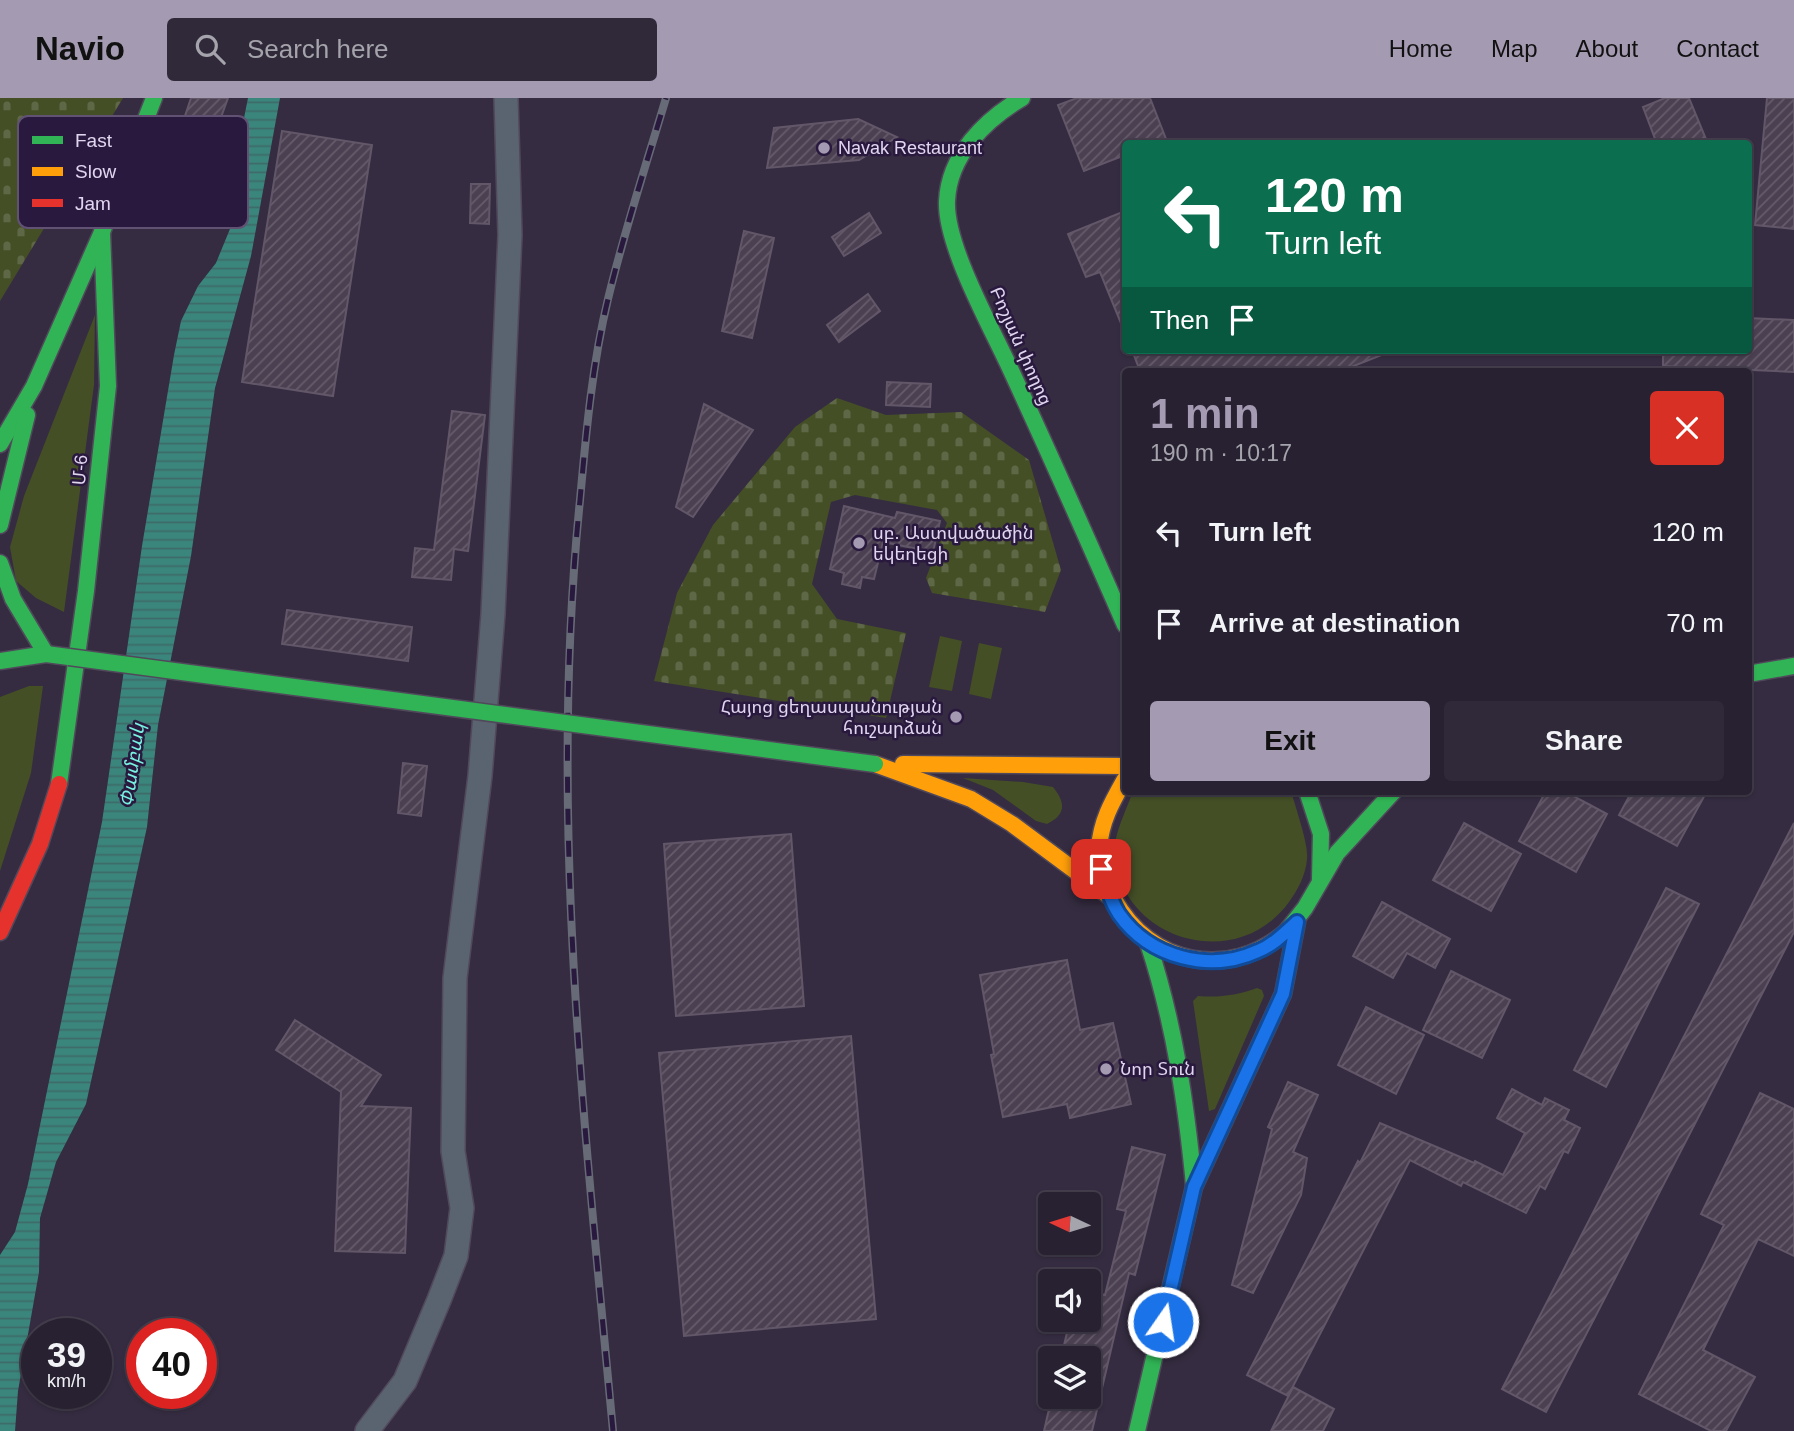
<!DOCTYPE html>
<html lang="en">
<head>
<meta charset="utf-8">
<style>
	:root { --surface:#282131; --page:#302939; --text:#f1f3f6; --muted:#a5a3ab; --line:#443e4d; --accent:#a49ab2 }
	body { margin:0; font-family:Arial,"Noto Sans Armenian",sans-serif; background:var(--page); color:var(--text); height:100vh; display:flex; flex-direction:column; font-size:26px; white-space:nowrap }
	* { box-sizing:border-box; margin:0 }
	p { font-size:23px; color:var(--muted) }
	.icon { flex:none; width:38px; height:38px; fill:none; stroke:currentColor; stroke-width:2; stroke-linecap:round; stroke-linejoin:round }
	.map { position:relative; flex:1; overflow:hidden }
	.side { position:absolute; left:1122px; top:270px; width:630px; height:427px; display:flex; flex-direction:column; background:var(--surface); border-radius:7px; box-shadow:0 2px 5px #0004,0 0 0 2px var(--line) }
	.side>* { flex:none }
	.banner { position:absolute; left:1122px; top:42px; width:630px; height:214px; border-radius:7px; box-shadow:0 2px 5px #0004,0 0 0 2px var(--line); background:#0b6e4f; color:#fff; overflow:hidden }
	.needle { width:46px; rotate:274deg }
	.tools { position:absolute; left:1038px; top:1094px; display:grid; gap:14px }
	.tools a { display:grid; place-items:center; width:63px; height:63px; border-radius:7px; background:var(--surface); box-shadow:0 2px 5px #0004,0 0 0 2px var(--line); font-size:35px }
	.speed { position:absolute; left:21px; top:1220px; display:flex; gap:14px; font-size:35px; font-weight:700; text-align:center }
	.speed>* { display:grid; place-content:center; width:91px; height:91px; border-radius:50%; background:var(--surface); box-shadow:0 2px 5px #0004,0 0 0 2px var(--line); line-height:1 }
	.speed small { font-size:18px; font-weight:400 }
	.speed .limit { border:10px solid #d22; background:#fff; color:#111 }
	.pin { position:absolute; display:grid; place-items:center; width:60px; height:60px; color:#fff; margin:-30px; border-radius:14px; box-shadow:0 4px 10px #0006 }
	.me { position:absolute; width:77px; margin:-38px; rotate:13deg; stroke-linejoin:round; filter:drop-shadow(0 0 5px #0008) }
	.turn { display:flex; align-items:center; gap:24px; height:147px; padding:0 28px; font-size:32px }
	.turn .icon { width:91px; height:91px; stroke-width:2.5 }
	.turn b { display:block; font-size:49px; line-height:60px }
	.then { display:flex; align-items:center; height:66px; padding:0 28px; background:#0003; gap:14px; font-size:26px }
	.round { display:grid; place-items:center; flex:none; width:74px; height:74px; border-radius:7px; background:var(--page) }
	.summary { display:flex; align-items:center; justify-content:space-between; height:119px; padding:0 28px }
	h1 { font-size:42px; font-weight:600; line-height:52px; color:var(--accent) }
	.action { display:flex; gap:14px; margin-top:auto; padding:14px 28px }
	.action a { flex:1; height:80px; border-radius:7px; background:var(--accent); color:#111; font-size:28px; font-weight:600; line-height:80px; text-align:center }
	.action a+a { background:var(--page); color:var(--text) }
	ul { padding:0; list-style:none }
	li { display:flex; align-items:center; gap:21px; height:91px; padding:0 28px }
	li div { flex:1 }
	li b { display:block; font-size:26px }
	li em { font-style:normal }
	header { display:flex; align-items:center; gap:42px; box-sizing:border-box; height:98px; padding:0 35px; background:var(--accent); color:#111 }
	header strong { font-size:33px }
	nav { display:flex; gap:38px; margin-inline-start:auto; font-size:24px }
	.search { width:490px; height:63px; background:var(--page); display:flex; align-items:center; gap:18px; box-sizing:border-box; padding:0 24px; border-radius:7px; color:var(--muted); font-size:26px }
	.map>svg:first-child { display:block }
	.green { fill:#444f26 }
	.cemetery { fill:url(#cemetery-stones) }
	.water { fill:url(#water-rules) }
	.building { fill:url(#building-hatch); stroke:#625769; stroke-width:2 }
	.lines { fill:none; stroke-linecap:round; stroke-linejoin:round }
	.street-casing { stroke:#51495b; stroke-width:26 }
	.fast-casing { stroke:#51495b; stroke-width:19 }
	.slow-casing { stroke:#51495b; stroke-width:19 }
	.jam-casing { stroke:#51495b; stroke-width:19 }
	.street { stroke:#5a6370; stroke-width:23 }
	.fast { stroke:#30b455; stroke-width:16 }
	.slow { stroke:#ff9f0a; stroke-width:16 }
	.jam { stroke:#e5322d; stroke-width:16 }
	.rail-casing { stroke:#676b77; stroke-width:8 }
	.rail { stroke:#2a193f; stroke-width:5; stroke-dasharray:16; stroke-linecap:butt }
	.fast-bridge-casing { stroke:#51495b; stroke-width:19; stroke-linecap:butt }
	.fast-bridge { stroke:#30b455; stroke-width:16 }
	.route-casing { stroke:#114b97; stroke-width:18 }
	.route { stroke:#1a73e8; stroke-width:12 }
	.poi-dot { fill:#a49ab2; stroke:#2a193f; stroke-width:2.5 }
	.labels { text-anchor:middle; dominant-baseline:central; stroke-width:5; stroke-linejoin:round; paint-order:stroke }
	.poi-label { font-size:18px; fill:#e0d6ef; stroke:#2a193f; text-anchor:start }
	.street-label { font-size:18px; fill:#e0d6ef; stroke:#2a193f }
	.water-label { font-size:19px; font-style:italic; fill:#78f2e0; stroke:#2a193f }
	.key { fill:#2a193f; stroke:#615274; stroke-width:2 }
	.key-label { font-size:19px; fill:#e0d6ef }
</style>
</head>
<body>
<header>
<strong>Navio</strong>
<div class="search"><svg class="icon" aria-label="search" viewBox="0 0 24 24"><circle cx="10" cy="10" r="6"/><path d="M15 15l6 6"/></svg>Search here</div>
<nav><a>Home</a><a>Map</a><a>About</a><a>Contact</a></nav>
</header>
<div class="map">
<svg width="1794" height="1333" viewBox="0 0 1794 1333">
	<defs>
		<pattern id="cemetery-stones" width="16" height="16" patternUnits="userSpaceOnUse" patternTransform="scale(1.75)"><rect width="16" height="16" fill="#444f26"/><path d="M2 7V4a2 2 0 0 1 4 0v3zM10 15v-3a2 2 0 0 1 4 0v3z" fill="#5f6846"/></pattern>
		<pattern id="water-rules" width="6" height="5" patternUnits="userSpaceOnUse" patternTransform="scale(1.75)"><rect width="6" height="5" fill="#3a867d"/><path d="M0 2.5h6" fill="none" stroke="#3e6a68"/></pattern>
		<pattern id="building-hatch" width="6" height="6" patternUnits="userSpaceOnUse" patternTransform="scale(1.75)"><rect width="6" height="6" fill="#4b4051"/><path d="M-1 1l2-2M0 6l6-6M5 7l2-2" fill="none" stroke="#655b6a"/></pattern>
	</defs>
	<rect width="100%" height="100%" fill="#352c41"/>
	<!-- green -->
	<g class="green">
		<polygon points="95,217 94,287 64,514 36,500 16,483 10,449 24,398"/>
		<polygon points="940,538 962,543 952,593 929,589"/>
		<polygon points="979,545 1002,550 991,601 969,596"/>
		<polygon points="29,588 43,588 31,675 0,773 0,599"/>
		<path d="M963,680L1023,684L1053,689C1066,705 1066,717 1047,726L1036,723L993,692Z"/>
		<path d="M1133,693H1291C1295,708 1309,747 1307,761C1306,776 1298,792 1289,804C1235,879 1114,840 1115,749C1115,734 1128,708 1133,693Z"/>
		<path d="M1257,890L1262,892L1264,898L1215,1011L1209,1013L1193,903L1198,898C1218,900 1238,897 1257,890Z"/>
	</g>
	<!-- cemetery -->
	<g class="cemetery">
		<polygon points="0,0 123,0 0,203"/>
		<polygon points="837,300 886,317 961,314 1029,362 1061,472 1045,514 932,495 926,480 947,425 937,412 855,397 831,404 812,486 837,521 906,535 886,620 654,583 677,495 713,427 795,329"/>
	</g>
	<!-- water -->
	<polygon class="water" points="248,0 280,0 251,158 215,290 191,458 158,627 147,729 86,1006 56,1064 40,1120 39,1174 18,1293 15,1333 0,1333 0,1157 15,1134 28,1086 102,724 142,448 174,257 181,223 198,188 216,165 232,126 243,25"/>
	<!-- building -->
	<g class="building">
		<polygon points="191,0 228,0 216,33 184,21"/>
		<polygon points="1077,0 1150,0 1166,41 1155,46 1125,46 1125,57 1084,73 1058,7"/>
		<polygon points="1665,0 1689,0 1708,46 1657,46 1643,9"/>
		<polygon points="1767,0 1794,0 1794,131 1755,127"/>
		<polygon points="858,21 897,39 859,62 767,70 774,30"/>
		<polygon points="282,33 372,47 333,298 242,284"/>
		<polygon points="471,86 490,86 489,126 470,125"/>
		<polygon points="1125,113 1125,235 1100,174 1086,179 1068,136"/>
		<polygon points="869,115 881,135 844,158 832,139"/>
		<polygon points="744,133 774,140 752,240 722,233"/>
		<polygon points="868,196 880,213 839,244 827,227"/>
		<polygon points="1748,220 1794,222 1794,274 1663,268 1663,252 1748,252"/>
		<polygon points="1132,252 1391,252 1392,253 1341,273 1140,273"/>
		<polygon points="887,284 931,286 930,309 886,307"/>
		<polygon points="704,306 753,332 693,419 676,409"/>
		<polygon points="452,313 485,317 468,453 454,451 451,482 412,479 415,450 434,452"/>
		<polygon points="844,408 895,420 897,414 940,423 933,454 883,444 874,481 862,479 860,490 842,486 844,475 830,471"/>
		<polygon points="287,512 412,529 408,563 282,546"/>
		<polygon points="403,665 427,668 421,718 398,715"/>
		<polygon points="1546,693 1564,693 1607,716 1576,774 1519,743"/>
		<polygon points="1632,693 1707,693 1677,748 1619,717"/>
		<polygon points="1464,725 1521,756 1491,813 1433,782"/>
		<polygon points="1794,725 1794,834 1546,1314 1502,1291"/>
		<polygon points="791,736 804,908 676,918 664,746"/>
		<polygon points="1666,790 1699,806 1606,989 1574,972"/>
		<polygon points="1382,804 1450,841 1435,870 1407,855 1393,880 1353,858"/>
		<polygon points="1067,862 1080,932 1113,925 1131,1006 1070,1020 1067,1006 1003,1019 991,957 994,956 980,877"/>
		<polygon points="1451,873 1510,902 1482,960 1423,932"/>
		<polygon points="1366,909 1424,937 1396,996 1338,967"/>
		<polygon points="295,922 381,977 361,1008 411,1010 405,1155 335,1153 341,994 276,952"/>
		<polygon points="851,938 876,1221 684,1238 659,955"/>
		<polygon points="1288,984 1318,997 1293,1054 1307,1060 1301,1097 1253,1195 1232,1187 1272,1031 1268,1029"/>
		<polygon points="1512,991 1542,1007 1545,1000 1569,1012 1564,1022 1580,1030 1568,1055 1564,1053 1545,1091 1540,1088 1526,1115 1463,1084 1461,1088 1410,1062 1288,1298 1247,1277 1358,1063 1360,1065 1380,1025 1458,1058 1474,1065 1475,1063 1503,1077 1525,1035 1497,1020"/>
		<polygon points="1760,995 1794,1011 1794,1158 1758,1141 1703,1252 1755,1279 1726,1333 1711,1333 1639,1296 1724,1127 1701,1116"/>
		<polygon points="1132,1049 1165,1057 1135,1177 1129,1175 1092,1333 1044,1333 1052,1298 1088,1298 1088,1260 1061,1260 1070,1222 1088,1222 1088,1193 1105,1197 1126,1113 1117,1111"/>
		<polygon points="1293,1289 1334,1311 1323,1333 1271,1333"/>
	</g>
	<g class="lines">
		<defs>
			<polyline id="street" points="367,1333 405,1283 439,1202 456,1158 462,1110 453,1053 455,880 480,678 493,516 510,137 506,0"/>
			<g id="fast">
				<path d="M1022,0C985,22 949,57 947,103C945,146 989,225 1008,266C1048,352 1087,440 1125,527"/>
				<polyline points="0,346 34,288 102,134 154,0"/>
				<polyline points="0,427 27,317"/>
				<polyline points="0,465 13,501 46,556"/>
				<polyline points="0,563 46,556 69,559"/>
				<polyline points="1748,576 1794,568"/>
				<polyline points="59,686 86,493 108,288 102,134"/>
				<polyline points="1307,693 1321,736 1320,781"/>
				<polyline points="1286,834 1305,810 1337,755 1394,693"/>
				<path d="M1148,845C1174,924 1186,1004 1194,1087"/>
				<polyline points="1137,1333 1194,1089 1283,896 1297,824"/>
			</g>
			<g id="slow">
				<polyline points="875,666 971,701 1012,726 1109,798"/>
				<polyline points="903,666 1125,668"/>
				<path d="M1125,681C1112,704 1101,723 1099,750C1098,767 1105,787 1114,801C1150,867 1228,883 1286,834"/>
			</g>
			<polyline id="jam" points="0,834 40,746 59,686"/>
		</defs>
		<!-- street casing -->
		<use href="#street" class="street-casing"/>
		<!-- fast casing -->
		<use href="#fast" class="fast-casing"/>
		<!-- slow casing -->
		<use href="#slow" class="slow-casing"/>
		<!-- jam casing -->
		<use href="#jam" class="jam-casing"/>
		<!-- street -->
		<use href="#street" class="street"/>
		<!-- fast -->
		<use href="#fast" class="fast"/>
		<!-- slow -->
		<use href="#slow" class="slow"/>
		<!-- jam -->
		<use href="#jam" class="jam"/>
		<defs>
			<path id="rail" d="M613,1333C584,1021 548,715 580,402C586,336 592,267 608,201C624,134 646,67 666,0"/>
		</defs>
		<!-- rail casing -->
		<use href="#rail" class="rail-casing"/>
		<!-- rail -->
		<use href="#rail" class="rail"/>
		<defs>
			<polyline id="fast-bridge" points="69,559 875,666"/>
		</defs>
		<!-- fast-bridge casing -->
		<use href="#fast-bridge" class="fast-bridge-casing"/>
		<!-- fast-bridge -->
		<use href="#fast-bridge" class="fast-bridge"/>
	</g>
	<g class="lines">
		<defs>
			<path id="route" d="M1101,771C1106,787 1110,802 1119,816C1150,860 1210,875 1258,853C1273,847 1285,835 1297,824L1283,896L1194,1089L1163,1224"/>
		</defs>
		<!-- route casing -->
		<use href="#route" class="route-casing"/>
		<!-- route -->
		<use href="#route" class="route"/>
	</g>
	<!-- markers -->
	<g class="poi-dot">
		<circle cx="824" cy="50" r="7"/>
		<circle cx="859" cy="445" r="7"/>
		<circle cx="956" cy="619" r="7"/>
		<circle cx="1106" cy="971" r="7"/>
	</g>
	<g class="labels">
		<!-- poi labels -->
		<g class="poi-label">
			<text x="838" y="50">Navak Restaurant</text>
			<text x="873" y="435">սբ. Աստվածածին<tspan x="873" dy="21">եկեղեցի</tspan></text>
			<text x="942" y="609" text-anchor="end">Հայոց ցեղասպանության<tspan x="942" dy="21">հուշարձան</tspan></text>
			<text x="1120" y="971">Նոր Տուն</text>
		</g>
		<!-- street labels -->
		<g class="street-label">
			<text transform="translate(1021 248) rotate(66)">Բոշյան փողոց</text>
			<text transform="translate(80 372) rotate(-85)">Մ-6</text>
		</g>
		<!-- water labels -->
		<g class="water-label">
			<text transform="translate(132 667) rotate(-82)">Փամբակ</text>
		</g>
	</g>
	<!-- legend -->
	<rect x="18" y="18" width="230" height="112" rx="10" class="key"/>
	<rect x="32" y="38" width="31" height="8" fill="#30b455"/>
	<rect x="32" y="69" width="31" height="9" fill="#ff9f0a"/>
	<rect x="32" y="101" width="31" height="8" fill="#e5322d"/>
	<g class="key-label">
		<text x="75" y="49">Fast</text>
		<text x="75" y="80">Slow</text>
		<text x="75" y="112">Jam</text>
	</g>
</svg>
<div class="tools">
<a><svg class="needle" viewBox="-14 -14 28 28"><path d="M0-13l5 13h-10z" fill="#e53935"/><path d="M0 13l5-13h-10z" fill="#a5a3ab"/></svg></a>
<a><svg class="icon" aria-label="sound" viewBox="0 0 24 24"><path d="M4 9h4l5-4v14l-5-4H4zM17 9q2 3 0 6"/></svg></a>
<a><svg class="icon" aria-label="layers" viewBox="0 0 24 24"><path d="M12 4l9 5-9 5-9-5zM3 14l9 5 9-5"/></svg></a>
</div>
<div class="speed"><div>39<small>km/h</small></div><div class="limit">40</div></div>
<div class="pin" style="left:1101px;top:771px;background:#d93025"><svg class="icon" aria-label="arrive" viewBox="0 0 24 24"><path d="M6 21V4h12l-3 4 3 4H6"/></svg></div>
<svg class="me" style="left:1163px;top:1224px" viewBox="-20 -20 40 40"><circle r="17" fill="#1a73e8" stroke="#fff" stroke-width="3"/><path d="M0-11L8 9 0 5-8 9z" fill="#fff"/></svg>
<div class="banner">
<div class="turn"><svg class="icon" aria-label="left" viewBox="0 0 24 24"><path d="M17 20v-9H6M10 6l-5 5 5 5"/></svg><div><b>120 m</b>Turn left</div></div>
<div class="then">Then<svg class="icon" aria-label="arrive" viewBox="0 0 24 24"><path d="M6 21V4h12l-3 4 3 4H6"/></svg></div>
</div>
<section class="side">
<div class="summary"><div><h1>1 min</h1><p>190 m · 10:17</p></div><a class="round" style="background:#d93025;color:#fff"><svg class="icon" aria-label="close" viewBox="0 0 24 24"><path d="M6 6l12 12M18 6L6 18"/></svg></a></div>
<ul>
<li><svg class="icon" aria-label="left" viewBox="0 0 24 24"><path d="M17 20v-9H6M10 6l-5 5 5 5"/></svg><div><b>Turn left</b></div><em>120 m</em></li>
<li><svg class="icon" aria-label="arrive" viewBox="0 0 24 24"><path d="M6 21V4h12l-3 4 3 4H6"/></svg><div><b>Arrive at destination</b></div><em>70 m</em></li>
</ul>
<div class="action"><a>Exit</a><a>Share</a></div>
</section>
</div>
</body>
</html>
